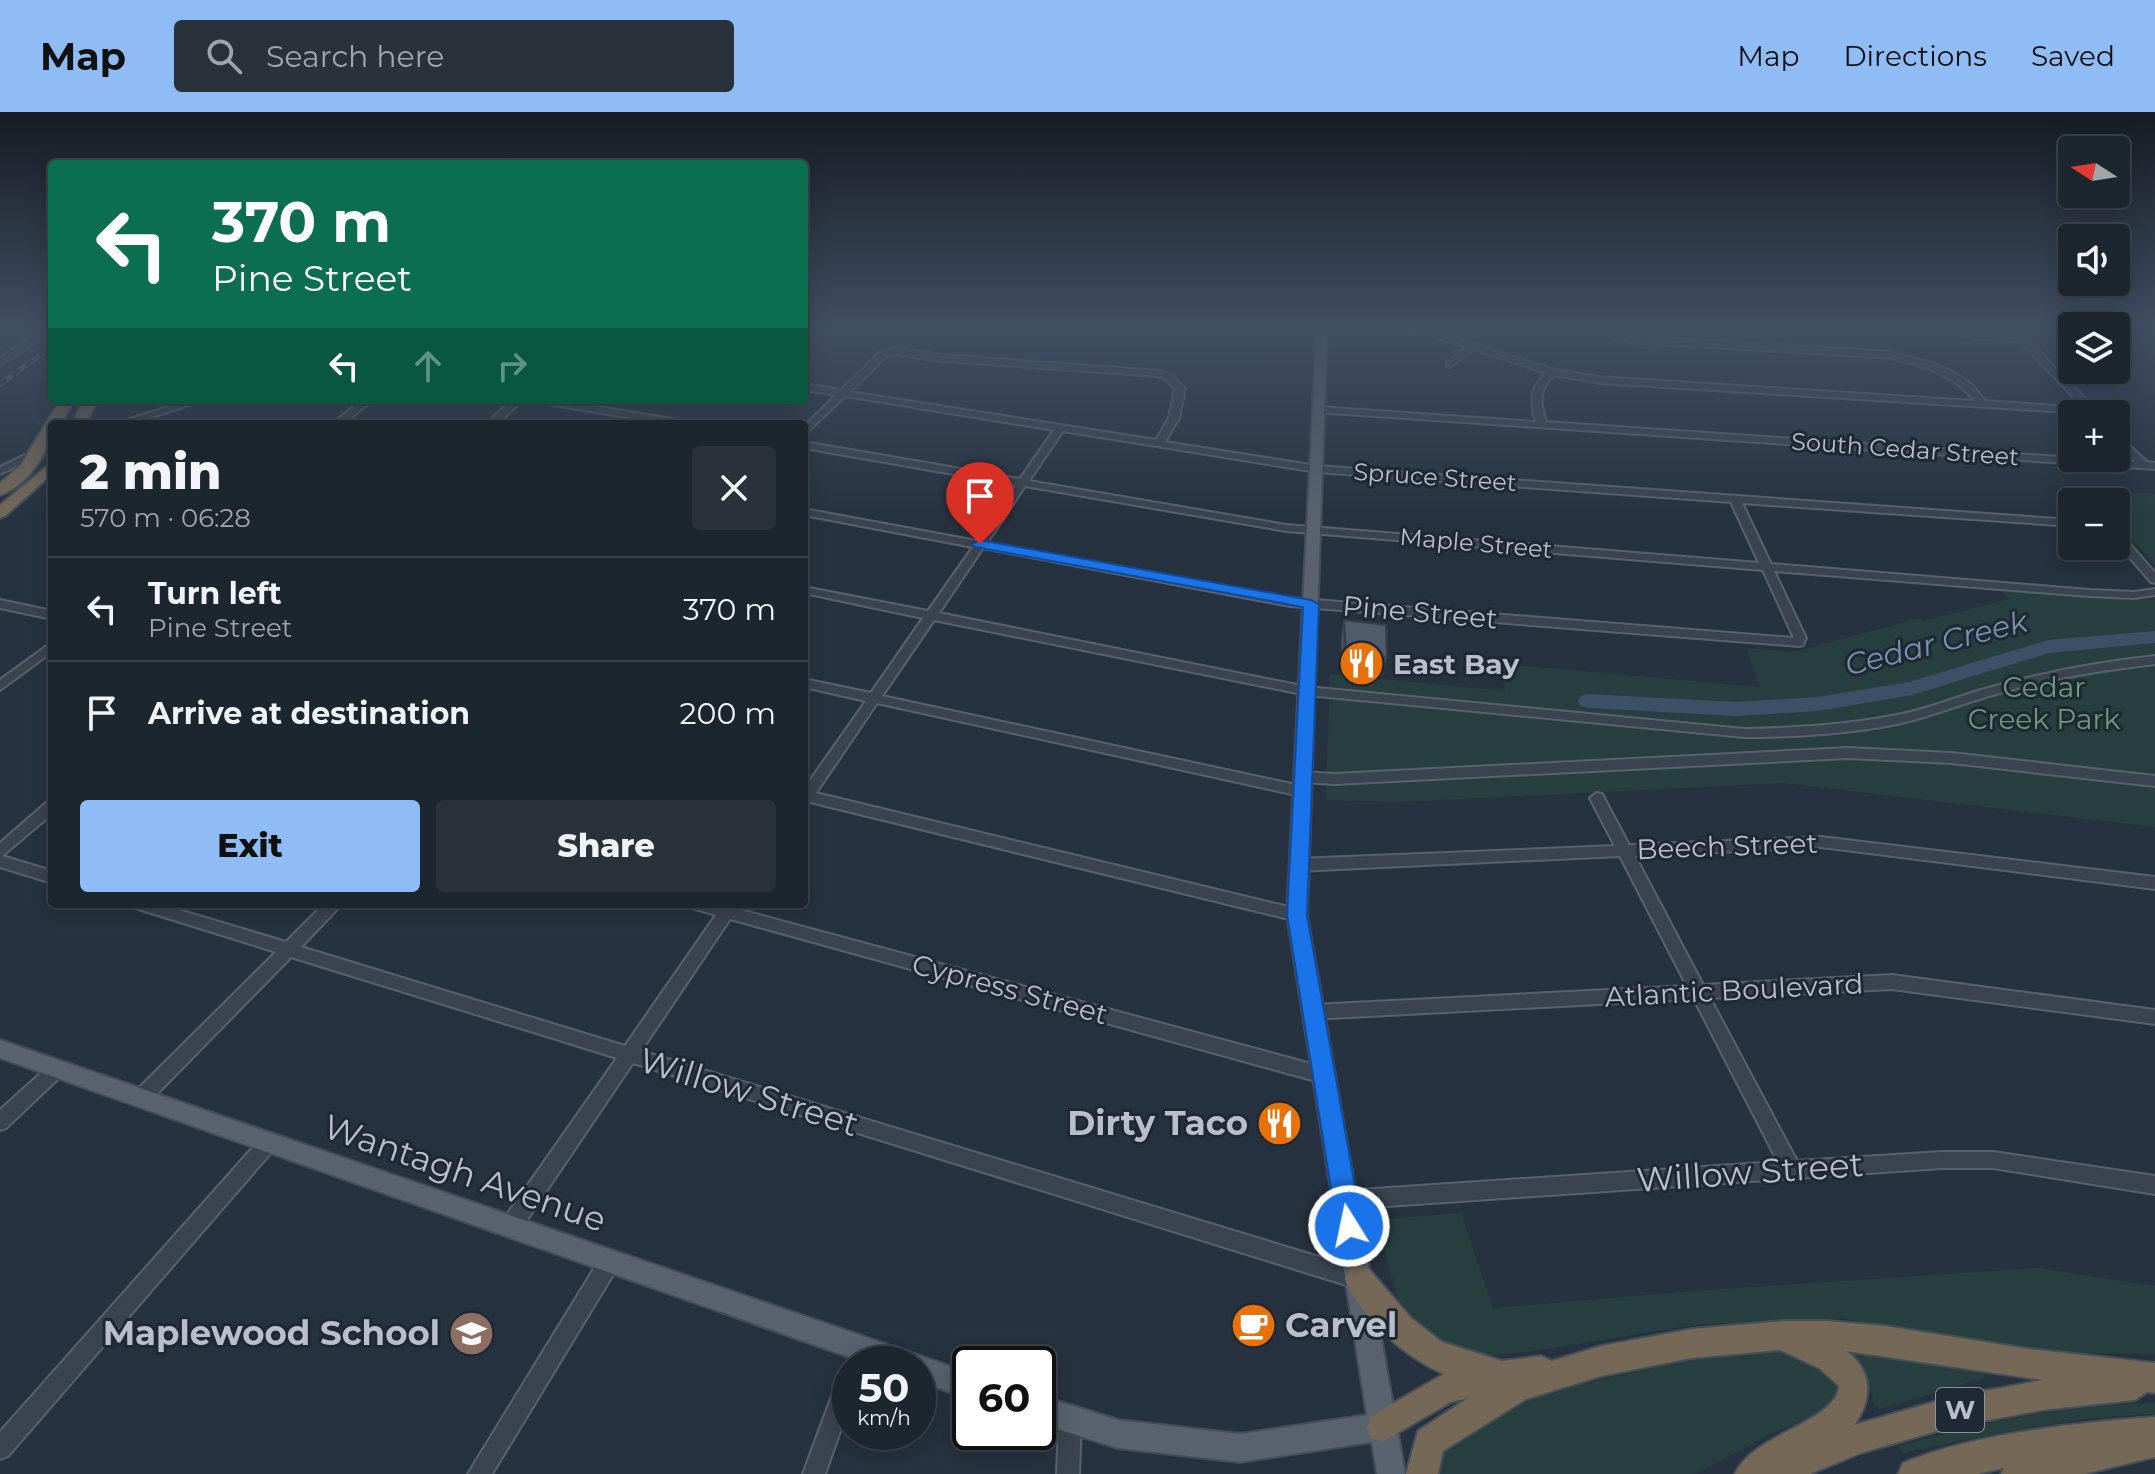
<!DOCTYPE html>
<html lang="en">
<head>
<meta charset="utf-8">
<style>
	:root { --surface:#1c262f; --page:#29323b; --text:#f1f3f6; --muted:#a0a5aa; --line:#3a434b; --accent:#90bcf5 }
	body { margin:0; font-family:Montserrat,sans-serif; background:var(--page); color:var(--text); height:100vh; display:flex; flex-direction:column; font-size:30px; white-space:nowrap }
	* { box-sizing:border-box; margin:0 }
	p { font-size:26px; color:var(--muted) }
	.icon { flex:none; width:44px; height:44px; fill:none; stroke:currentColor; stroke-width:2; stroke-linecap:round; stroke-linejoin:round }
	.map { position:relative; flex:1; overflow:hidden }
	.sheet { position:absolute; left:48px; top:308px; width:760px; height:488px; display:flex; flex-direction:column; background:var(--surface); border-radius:8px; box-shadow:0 4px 20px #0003,0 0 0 2px var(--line) }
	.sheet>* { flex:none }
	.guide { position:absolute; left:48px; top:48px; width:760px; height:244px; border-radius:8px; box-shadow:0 4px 20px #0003,0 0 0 2px var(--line); background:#0b6e4f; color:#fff; overflow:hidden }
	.needle { width:52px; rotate:282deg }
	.controls { position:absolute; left:2058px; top:24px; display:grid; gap:16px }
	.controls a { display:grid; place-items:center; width:72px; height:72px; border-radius:8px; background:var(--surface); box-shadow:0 4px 20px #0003,0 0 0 2px var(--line); font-size:40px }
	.speed { position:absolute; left:832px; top:1234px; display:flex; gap:16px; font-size:40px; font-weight:700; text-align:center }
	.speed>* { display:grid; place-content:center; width:104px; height:104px; border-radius:50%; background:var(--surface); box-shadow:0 4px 20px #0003,0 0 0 2px var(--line); line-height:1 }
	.speed small { font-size:20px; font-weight:400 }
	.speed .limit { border:4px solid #111; border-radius:12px; background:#fff; color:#111 }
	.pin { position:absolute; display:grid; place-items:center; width:68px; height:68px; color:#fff; margin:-82px -34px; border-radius:50% 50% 50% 0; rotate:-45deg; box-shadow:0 0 8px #0007 }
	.pin .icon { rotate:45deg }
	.me { position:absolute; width:88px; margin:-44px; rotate:350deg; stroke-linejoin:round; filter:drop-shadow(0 0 6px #0008) }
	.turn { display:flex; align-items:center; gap:28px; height:168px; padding:0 32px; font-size:36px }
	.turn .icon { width:104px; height:104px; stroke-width:2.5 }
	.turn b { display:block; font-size:56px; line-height:68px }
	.lanes { display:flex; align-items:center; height:76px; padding:0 32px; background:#0003; justify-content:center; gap:40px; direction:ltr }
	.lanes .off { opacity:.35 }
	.round { display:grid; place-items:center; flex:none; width:84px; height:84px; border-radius:8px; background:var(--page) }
	.summary { display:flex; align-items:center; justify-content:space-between; height:136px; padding:0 32px }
	h1 { font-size:48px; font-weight:800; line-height:60px }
	.action { display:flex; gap:16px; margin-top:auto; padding:16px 32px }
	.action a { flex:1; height:92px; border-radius:8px; background:var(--accent); color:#111; font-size:32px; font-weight:800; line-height:92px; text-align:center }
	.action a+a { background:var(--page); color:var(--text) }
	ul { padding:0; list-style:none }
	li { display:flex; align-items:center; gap:24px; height:104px; padding:0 32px; border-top:2px solid var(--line) }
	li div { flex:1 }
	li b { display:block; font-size:30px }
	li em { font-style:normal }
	header { display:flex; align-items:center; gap:48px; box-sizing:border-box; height:112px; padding:0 40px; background:var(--accent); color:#111 }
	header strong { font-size:38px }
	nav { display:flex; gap:44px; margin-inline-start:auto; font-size:28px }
	.search { width:560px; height:72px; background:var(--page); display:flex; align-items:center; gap:20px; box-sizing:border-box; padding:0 28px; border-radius:8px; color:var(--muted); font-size:30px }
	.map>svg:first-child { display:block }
	.green { fill:#283f40 }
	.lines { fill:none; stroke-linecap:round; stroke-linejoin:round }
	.river { fill:#3c5168; fill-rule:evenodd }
	.minor-casing { stroke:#58626d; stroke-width:4 }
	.major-casing { stroke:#444d58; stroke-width:4 }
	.highway-casing { stroke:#454f5a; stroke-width:4 }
	.minor { fill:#3a444f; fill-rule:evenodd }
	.major { fill:#58636f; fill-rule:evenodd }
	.highway { fill:#756857; fill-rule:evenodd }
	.rail-casing { stroke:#5c6876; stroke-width:5 }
	.rail { stroke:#1f2934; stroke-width:3; stroke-dasharray:8; stroke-linecap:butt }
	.wall { fill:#444e5b }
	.shaded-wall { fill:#37404a }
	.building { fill:#4f5b6a; stroke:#37404a; stroke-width:2 }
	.route { fill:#1a73e8; stroke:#114b97; stroke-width:2 }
	.labels { text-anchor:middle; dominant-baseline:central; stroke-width:6; stroke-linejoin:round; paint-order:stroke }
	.far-street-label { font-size:24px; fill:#b7bfca; stroke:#1f2934 }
	.shield { fill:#1f2934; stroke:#89929d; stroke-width:2 }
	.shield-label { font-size:26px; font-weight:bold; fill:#b7bfca }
	.street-label { font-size:28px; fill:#b7bfca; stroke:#1f2934 }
	.poi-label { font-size:28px; font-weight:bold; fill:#b7bfca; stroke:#1f2934; text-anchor:start }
	.park-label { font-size:28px; fill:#6e9a76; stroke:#1f2934 }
	.water-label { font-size:30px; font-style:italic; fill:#7891ac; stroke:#1f2934 }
	.near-street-label { font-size:34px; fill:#b7bfca; stroke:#1f2934 }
	.near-poi-label { font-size:34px; font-weight:bold; fill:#b7bfca; stroke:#1f2934; text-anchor:end }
</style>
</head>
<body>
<header>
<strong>Map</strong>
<div class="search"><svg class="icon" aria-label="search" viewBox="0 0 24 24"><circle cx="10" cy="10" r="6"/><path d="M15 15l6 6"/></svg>Search here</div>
<nav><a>Map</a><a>Directions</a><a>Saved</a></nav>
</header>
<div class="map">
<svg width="2155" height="1362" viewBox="0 0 2155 1362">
	<rect width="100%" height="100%" fill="#26323f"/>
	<!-- green -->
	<g class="green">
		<polygon points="2087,376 2155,382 2155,453 2116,409 2116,390 2099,390"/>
		<polygon points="2002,479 2155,488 2155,715 1784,671 1398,690 1326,688 1330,562 1505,579 1501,552 1760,575 1746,536 1794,540 1920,506 1923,509 2009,487"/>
		<polygon points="1461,1101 1493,1196 1694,1179 2037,1156 2155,1174 2155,1242 2064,1241 1941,1228 1842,1206 1694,1213 1541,1238 1470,1246 1428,1227 1400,1195 1377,1108"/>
		<polygon points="1848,1235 1888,1239 1991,1264 1880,1297 1874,1292 1872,1282"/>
		<polygon points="1759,1239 1797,1239 1842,1272 1833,1297 1771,1322 1695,1362 1434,1362 1441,1339 1476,1303 1531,1285 1612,1265 1692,1248"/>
		<path d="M2155,1291V1302C2070,1304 1986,1324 1903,1341L1899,1334C1981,1310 2069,1292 2155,1291Z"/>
	</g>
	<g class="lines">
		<!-- river -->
		<polygon class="river" points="2155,519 2155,531 2049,541 1912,583 1818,599 1736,604 1589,596 1581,594 1578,589 1581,584 1589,582 1736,590 1818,585 1909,570 2048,528"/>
		<defs>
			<g id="minor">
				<polygon points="44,217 52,217 52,219 0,253 0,246"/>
				<path d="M1360,217H1430L1554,258L1600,265L1975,289C1953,261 1923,255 1891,246L1631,230L1586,217H1599L1631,224L1891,240L1938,253L1957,262L1971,272L1985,289L2084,296L2020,229L1980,227L1942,217C1963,216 1992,222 2015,224L2009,217H2017L2100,302L1600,271L1554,263C1538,278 1540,291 1546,310L2135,350L2116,330V321L2147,350L2155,351V357L1316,300V296L1319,295L1536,310C1530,289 1530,276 1546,261L1474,237L1450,255L1447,254V250L1466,235L1429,223L1364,220Z"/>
				<path d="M896,236L942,243L1161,259L1172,263L1185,277L1179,306L1165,330L1317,354L2072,408V414L1742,391L1771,452L2089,478L2134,480L2155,477V483L2134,486L2089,484L1774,459L1806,526L1803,533L1799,534L1290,494L983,436L939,501L1307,575L1744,617C1795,616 1847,613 1897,603C1930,597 1960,583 1992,575C2045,560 2100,550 2155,544V552C2104,558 2053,566 2003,580C1968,589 1934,604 1897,612C1847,622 1795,625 1744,625L1307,583L934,508L882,584L1301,674L1308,679L1301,684L877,591L816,681L1297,797L1302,799L1305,803L1302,807L1297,809L810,690L804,693V677L866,589L804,575V567L871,581L923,506L804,481V475L928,499L973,435L804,403V397L977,429L1016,373L804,336V330L1020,367L1054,318L845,284L804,323V315L836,283L804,278V272L841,278L879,241ZM896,242L942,249L1157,264L1166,267L1175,277L1169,306L1156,328L850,280L885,245ZM1063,319L1317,360L1731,390L1759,451L1286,413L1029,369ZM1025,374L1286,419L1763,458L1794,526L1290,486L987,431Z"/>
				<polygon points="189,288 204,288 130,312 115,312"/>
				<polygon points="362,288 373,288 343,312 332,312"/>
				<polygon points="512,288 523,288 497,312 486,312"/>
				<polygon points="538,288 559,288 683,309 688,312 666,312 543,291"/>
				<polygon points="52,330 52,337 0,362 0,355"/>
				<polygon points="2116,420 2120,421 2155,461 2155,471 2151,470 2116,430"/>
				<polygon points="0,488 52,499 52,507 0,496"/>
				<polygon points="52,530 52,540 0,578 0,568"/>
				<polygon points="1848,636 1951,641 2155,664 2155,674 1951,651 1848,646 1335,672 1302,670 1295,665 1302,660 1335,662"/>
				<polygon points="1597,681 1602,682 1629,733 1821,725 2155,765 2155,777 1821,735 1635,744 1703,873 1892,863 2155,898 2155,912 1892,877 1710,886 1797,1049 1942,1040 1993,1040 2155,1064 2155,1082 1993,1056 1942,1056 1344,1097 1337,1094 1335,1088 1337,1082 1344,1079 1778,1050 1694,887 1312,907 1306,905 1304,900 1306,895 1312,893 1687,874 1620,744 1297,759 1292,757 1290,753 1292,749 1297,747 1615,734 1590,686"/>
				<polygon points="52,689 52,702 2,744 52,759 52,771 0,755 0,731 47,690"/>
				<polygon points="132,792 159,792 286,830 324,792 342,792 301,835 625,934 716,803 692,796 689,792 736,792 737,797 1323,955 1329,958 1332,963 1329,968 1323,971 730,807 641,939 1359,1157 1366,1160 1369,1167 1366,1174 1359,1177 633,951 518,1121 511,1123 504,1121 501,1114 504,1107 617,946 291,845 147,992 141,994 135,992 132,986 135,980 276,840 135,796"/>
				<polygon points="57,949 63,952 66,957 63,962 6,1016 0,1018 0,998 51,952"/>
				<polygon points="269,1022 275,1024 278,1030 275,1036 8,1344 0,1347 0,1320 263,1024"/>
				<polygon points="610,1139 617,1142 620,1149 617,1156 492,1362 468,1362 603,1142"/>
				<polygon points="850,1251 853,1252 850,1252 850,1291 825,1362 803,1362 843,1254"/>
				<polygon points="1070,1297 1078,1300 1081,1308 1079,1362 1057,1362 1059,1308 1062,1300"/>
			</g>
			<g id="major">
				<polygon points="1317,217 1327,217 1307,803 1405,1362 1377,1362 1372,1330 1240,1350 1118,1336 1038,1311 1038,1283 1118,1308 1240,1322 1367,1303 1287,803"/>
				<polygon points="0,928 970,1261 970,1287 918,1269 918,1252 869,1252 0,946"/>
			</g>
			<g id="highway">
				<path d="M60,288H74L61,312H52C52,339 26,375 0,383V371L20,354Z"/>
				<polygon points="83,288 97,288 86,312 72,312"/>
				<polygon points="52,350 52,362 5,404 0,406 0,393"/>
				<path d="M1359,1153L1369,1157L1411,1206L1442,1230L1502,1249L1541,1244L1552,1249L1601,1234L1692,1217L1784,1209H1828L1885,1214L2029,1237L2155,1251V1281L2147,1280L2135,1288L2043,1298L1951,1315L1861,1341L1810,1362H1735C1752,1322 1837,1310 1839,1274L1819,1256L1780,1238L1692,1246L1601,1264L1526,1287L1443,1339L1438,1362H1406L1418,1319L1468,1286L1451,1290L1382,1330L1371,1326L1367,1315L1371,1304L1444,1262C1404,1245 1362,1207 1345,1167L1349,1157ZM1846,1239L2043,1268L1951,1285L1854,1313C1873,1288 1873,1258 1846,1239Z"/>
				<path d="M2155,1305V1345L2084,1362H2001L2004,1356L1977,1362H1898L1903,1351C1973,1322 2079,1310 2155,1305Z"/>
			</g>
		</defs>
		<!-- minor casing -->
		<use href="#minor" class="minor-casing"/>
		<!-- major casing -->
		<use href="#major" class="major-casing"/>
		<!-- highway casing -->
		<use href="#highway" class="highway-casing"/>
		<!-- minor -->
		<use href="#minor" class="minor"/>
		<!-- major -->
		<use href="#major" class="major"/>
		<!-- highway -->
		<use href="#highway" class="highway"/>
		<defs>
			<polyline id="rail" points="0,272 52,235"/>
		</defs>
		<!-- rail casing -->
		<use href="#rail" class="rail-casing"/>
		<!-- rail -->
		<use href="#rail" class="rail"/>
	</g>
	<!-- wall -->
	<g class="wall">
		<polygon points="0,217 25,217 14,224 0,224"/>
		<polygon points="1344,508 1387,545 1382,564 1342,560 1341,527"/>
	</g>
	<!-- shaded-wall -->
	<polygon class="shaded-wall" points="9,217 25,217 14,224"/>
	<!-- building -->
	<polygon class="building" points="1344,508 1386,513 1387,545 1346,541"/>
	<!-- sky -->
	<linearGradient id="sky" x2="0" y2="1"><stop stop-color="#151c23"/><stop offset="0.53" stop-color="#414f63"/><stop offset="1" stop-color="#414f63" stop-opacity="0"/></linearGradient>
	<rect width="2155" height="407" fill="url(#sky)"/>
	<!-- route -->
	<polygon class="route" points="980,428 1311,488 1319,492 1307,803 1362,1114 1358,1123 1349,1126 1340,1123 1337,1114 1287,803 1303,495 975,435 972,432"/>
	<!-- icons -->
	<defs>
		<symbol id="restaurant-disc" viewBox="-11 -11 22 22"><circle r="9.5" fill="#e8710a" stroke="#1f2934"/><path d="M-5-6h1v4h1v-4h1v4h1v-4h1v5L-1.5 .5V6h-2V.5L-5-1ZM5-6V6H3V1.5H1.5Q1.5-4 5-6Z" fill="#fff"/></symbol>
		<symbol id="cafe-disc" viewBox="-11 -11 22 22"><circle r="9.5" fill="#e8710a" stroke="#1f2934"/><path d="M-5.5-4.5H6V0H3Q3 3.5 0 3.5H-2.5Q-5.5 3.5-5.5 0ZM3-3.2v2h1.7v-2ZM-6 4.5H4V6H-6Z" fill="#fff"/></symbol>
		<symbol id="school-disc" viewBox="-11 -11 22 22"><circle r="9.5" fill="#8d6e63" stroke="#1f2934"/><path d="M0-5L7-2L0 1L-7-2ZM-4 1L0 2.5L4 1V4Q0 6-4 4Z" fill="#fff"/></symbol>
	</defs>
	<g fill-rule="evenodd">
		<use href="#restaurant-disc" x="1336" y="526" width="51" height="51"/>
		<use href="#restaurant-disc" x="1254" y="986" width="51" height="51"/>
		<use href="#cafe-disc" x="1228" y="1188" width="51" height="51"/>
		<use href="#school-disc" x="446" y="1196" width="51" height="51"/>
	</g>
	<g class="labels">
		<!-- far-street labels -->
		<g class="far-street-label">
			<text transform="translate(1905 337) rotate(4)">South Cedar Street</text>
			<text transform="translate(1435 365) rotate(4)">Spruce Street</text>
			<text transform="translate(1476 431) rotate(5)">Maple Street</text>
		</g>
		<!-- shield labels -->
		<rect class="shield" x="1936" y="1276" width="48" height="44" rx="6"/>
		<g class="shield-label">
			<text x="1960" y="1298">W</text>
		</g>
		<!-- street labels -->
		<g class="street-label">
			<text transform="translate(1420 500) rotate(5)">Pine Street</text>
			<text transform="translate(1727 734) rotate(-2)">Beech Street</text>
			<text transform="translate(1010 877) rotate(15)">Cypress Street</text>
			<text transform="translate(1734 878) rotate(-3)">Atlantic Boulevard</text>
		</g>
		<!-- poi labels -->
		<g class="poi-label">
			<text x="1393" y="552">East Bay</text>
		</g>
		<!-- park labels -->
		<g class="park-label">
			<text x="2044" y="575">Cedar<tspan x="2044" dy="32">Creek Park</tspan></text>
		</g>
		<!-- water labels -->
		<g class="water-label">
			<text transform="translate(1936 531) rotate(-14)">Cedar Creek</text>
		</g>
		<!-- near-street labels -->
		<g class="near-street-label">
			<text transform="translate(749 980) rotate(17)">Willow Street</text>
			<text transform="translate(1750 1060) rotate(-4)">Willow Street</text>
			<text transform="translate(465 1061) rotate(19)">Wantagh Avenue</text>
		</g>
		<!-- near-poi labels -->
		<g class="near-poi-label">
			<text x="1248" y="1011">Dirty Taco</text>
			<text x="1285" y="1213" text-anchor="start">Carvel</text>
			<text x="440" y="1221">Maplewood School</text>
		</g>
	</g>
</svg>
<div class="controls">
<a><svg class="needle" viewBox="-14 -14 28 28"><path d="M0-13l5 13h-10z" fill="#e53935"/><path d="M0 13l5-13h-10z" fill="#a0a5aa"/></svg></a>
<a><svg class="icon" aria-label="sound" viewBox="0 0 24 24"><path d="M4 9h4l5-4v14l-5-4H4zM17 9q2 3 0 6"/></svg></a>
<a><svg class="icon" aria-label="layers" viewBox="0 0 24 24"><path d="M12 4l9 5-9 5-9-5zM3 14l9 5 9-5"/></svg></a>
<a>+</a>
<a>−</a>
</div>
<div class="speed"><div>50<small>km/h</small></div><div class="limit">60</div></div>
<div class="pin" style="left:980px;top:432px;background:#d93025"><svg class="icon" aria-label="arrive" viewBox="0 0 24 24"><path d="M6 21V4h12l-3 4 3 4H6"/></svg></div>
<svg class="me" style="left:1349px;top:1114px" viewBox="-20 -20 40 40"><circle r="17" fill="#1a73e8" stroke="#fff" stroke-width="3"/><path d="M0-11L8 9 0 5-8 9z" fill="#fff"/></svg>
<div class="guide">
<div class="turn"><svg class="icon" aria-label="left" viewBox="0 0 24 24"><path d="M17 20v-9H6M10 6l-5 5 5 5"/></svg><div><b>370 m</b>Pine Street</div></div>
<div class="lanes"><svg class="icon" aria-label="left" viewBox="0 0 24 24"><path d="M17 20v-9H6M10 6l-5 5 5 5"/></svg><svg class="icon off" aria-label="ahead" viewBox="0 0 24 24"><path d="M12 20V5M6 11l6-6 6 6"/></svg><svg class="icon off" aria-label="right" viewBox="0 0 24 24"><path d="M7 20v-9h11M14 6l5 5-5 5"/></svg></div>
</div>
<section class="sheet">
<div class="summary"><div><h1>2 min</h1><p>570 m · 06:28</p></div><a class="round"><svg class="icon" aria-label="close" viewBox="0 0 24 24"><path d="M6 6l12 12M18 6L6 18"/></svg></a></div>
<ul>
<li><svg class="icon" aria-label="left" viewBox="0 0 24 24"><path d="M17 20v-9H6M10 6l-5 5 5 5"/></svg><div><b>Turn left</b><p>Pine Street</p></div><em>370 m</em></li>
<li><svg class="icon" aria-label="arrive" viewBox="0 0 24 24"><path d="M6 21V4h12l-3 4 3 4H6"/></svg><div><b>Arrive at destination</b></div><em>200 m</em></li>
</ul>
<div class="action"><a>Exit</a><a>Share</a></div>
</section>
</div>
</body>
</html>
